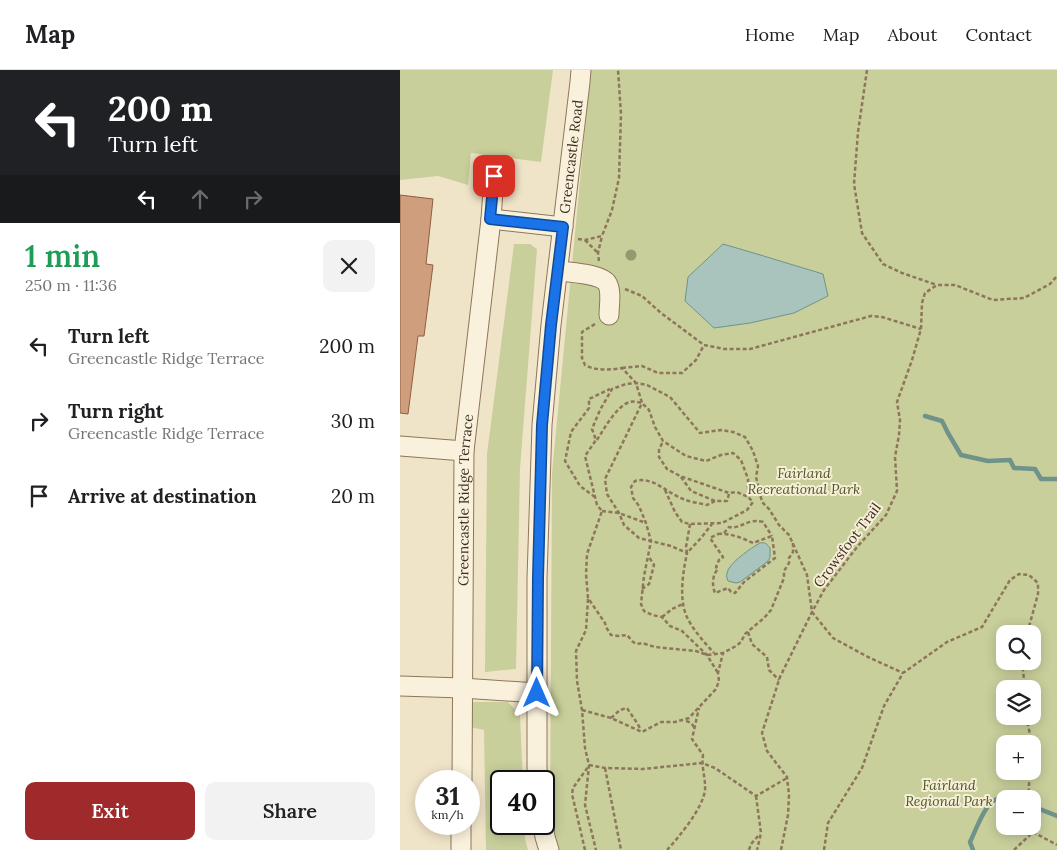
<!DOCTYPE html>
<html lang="en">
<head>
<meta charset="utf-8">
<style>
	:root { --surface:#fff; --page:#f2f2f2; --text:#202124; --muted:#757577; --line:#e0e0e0; --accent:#9e2a2b }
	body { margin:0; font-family:Lora,serif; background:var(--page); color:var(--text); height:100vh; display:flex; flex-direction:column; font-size:19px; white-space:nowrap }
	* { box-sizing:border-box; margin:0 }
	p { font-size:16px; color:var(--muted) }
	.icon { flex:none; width:28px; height:28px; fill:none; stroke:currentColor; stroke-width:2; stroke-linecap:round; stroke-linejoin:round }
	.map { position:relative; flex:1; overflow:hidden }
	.sheet { display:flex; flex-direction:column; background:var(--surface); width:400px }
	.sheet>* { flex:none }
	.guide { background:#202124; color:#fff; overflow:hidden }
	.controls { position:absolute; left:596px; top:555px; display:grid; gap:10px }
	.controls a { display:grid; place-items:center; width:45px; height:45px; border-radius:10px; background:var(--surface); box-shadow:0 2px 12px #0003; font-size:25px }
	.speed { position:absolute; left:15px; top:700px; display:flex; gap:10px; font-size:25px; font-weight:700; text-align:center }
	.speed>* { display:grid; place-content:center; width:65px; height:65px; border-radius:50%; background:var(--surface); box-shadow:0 2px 12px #0003; line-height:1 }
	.speed small { font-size:12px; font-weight:400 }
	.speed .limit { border:2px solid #111; border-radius:8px; background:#fff; color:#111 }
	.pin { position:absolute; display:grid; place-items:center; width:42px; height:42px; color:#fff; margin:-21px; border-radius:10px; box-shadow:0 2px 8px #0006 }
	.me { position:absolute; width:55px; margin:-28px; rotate:0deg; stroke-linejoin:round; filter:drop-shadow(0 0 4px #0008) }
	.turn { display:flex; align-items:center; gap:18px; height:105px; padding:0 25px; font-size:22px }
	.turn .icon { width:65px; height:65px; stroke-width:2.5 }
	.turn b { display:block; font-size:35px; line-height:42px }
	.lanes { display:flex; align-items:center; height:48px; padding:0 25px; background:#0003; justify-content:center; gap:25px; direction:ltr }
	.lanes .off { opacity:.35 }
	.round { display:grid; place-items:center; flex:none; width:52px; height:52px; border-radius:10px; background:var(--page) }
	.overview { display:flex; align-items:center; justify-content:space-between; height:85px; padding:0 25px }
	h1 { font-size:30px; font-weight:600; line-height:38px; color:#1e9e55 }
	.button { display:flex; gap:10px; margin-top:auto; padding:10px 25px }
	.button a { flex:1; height:58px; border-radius:10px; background:var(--accent); color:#fff; font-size:20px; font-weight:600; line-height:58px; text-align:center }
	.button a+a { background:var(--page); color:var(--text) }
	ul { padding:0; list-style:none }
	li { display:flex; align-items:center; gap:15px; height:75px; padding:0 25px }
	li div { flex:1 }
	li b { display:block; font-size:19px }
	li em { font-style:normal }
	header { display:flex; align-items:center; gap:30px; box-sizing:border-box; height:70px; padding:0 25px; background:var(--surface); border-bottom:1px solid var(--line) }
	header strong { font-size:24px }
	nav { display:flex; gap:28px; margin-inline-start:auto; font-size:18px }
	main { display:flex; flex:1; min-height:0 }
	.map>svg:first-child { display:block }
	.green { fill:#c9cf9b; fill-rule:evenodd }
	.water { fill:#a9c4bc; stroke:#6f938a }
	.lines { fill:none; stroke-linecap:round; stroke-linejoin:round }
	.stream { stroke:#6f938a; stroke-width:4.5 }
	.building { fill:#cf9f7d; stroke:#8d5f41 }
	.minor-casing { stroke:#8d765c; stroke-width:21 }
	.path { stroke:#8d765c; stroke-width:2.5; stroke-dasharray:4 2.5; stroke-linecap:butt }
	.minor { stroke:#faf1dc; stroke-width:19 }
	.tree { fill:#96986f }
	.route-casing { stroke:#114b97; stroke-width:12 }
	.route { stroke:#1a73e8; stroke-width:9 }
	.labels { text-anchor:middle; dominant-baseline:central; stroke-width:4; stroke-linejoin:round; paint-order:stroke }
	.street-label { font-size:14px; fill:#3d2e20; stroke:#f7eed8 }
	.park-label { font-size:14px; font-style:italic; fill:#4d5a26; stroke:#f7eed8 }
</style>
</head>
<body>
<header>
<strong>Map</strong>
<nav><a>Home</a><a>Map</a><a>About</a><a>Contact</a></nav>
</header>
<main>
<section class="sheet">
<div class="guide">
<div class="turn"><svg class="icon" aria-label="left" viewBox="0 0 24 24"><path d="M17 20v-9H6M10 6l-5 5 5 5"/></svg><div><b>200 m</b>Turn left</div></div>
<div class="lanes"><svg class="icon" aria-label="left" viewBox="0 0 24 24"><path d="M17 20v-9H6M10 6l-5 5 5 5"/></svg><svg class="icon off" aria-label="ahead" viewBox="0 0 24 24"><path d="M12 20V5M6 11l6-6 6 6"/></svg><svg class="icon off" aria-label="right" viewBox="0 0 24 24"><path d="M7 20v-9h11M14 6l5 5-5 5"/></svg></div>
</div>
<div class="overview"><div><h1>1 min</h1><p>250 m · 11:36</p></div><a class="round"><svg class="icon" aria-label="close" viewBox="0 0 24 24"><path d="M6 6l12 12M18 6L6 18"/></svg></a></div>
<ul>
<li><svg class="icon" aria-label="left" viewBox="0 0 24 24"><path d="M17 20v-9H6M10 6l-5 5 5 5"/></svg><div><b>Turn left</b><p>Greencastle Ridge Terrace</p></div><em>200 m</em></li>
<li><svg class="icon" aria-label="right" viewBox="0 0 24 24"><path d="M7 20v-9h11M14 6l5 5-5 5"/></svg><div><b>Turn right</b><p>Greencastle Ridge Terrace</p></div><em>30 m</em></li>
<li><svg class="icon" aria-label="arrive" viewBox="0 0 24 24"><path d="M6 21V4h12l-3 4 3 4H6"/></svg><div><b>Arrive at destination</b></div><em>20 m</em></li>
</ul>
<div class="button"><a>Exit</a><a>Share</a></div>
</section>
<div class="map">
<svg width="657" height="780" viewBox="0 0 657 780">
	<rect width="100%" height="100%" fill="#f0e4c8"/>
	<!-- green -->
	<g class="green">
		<polygon points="0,0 153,0 141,92 71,83 68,115 38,106 0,110"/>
		<path d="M190,0H657V780H154L150,753L152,403L189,17ZM605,564H632V591H605ZM605,619H632V646H605ZM605,674H632V701H605ZM605,729H632V756H605Z"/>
		<polygon points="114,174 130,174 137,179 120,399 116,599 85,602 87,384"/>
		<polygon points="71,632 108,632 120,645 123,711 101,711 101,754 125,754 125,769 128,780 86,780 84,660 70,657"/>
	</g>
	<!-- water -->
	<g class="water">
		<polygon points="323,174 357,184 423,204 428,226 394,243 350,253 314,258 285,231 288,207"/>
		<path d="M360,473C365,472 367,474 370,478V488L367,492L340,512L336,513L328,511C327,508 326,506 327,503C329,493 351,478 360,473Z"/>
	</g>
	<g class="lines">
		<!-- stream -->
		<g class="stream">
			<polyline points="525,346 542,351 548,363 561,385 588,391 610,390 614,398 635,399 641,409 657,409"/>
			<polyline points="632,736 657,746"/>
			<path d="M573,780L570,772C575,762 584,737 593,731C596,729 601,728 605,729"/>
		</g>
	</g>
	<!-- building -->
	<polygon class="building" points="0,125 33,129 26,194 33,195 24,266 18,266 8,344 0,343"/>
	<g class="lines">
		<defs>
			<g id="minor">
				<polyline points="91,149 163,157"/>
				<path d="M158,201C169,202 200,204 207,213C212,221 209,236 209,245"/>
				<polyline points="0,376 64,381"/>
				<polyline points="0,616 62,618 137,623"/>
				<path id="s1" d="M62,711L64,381L91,149L94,106"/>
				<path id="s2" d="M138,711L137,698V508L142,355L151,255L180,12L181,0"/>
				<polyline points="143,754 145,767 149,780"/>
				<polyline points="61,780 61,754"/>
			</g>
		</defs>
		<!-- minor casing -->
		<use href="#minor" class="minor-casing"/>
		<!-- path -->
		<g class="path">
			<polyline points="467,0 458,62 454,114 462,163 483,194 502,203 537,215"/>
			<polyline points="178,169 185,170 202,166 212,140 219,108 221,44 218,0"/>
			<polyline points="185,170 198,183"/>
			<polyline points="199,191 198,183 202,166"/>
			<polyline points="225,219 242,226 261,243 304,275 324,279 350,279 471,246 482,247 521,259"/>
			<path d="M195,254L182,262V288L185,295C196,301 210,300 222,298L236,313L242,333L205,409L207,424L219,443L224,455L239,468L271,476L287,483C283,502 279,527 286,545C292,559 305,573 314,583"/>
			<polyline points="222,298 242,296 258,303 282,303 296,290 304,275"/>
			<path d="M197,370C204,359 217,335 230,332C234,331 238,332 242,333L249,340L255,357L263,371L286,386L306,391L321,385L333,383L341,390L348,409V427L337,422L329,423L280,406L267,399L259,387V380L263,371"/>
			<polyline points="281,407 291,421 315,431 327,431 329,424"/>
			<polyline points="265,420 275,442 282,452 290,454 322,453 347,440 353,432 348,427"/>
			<polyline points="195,427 180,416 165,391 171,362 189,338 189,329 210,319"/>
			<path d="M315,431L307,435C299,433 290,432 283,429C267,423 253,406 235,411L231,417L233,428L239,436L246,453L251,471L244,506L241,534L244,541L252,545L262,547L270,556L282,561L307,585L318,603"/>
			<polyline points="202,441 219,443 246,453"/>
			<polyline points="290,454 286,477 287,483 301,468 312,454"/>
			<path d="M324,463L329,457C343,459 346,448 363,452L372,466"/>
			<path d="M318,464C331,463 342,468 353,473L372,466L375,488L344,512L335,523L331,522L328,518L315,523C312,516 312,505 318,499L316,497L319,490L322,489L323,487L310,468Z"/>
			<polyline points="393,473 393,482 389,488 389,493 384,501 384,508 371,540 364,548 345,564 341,572 336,576 323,583 307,585 296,581 255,577 242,573 237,574 233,572 227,565 218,566 211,565 206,557 205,553 188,528 186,504 187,484 202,441 197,435 185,386 196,370 192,359 200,340 212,319 226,314 236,313 247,315 270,327 300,363 321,360 333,362 345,367 353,381 358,396 356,407 362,432 369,439 379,455 389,465 407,505 412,542 433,568 468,587 503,603"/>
			<polyline points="242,519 249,514 254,495 249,487"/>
			<polyline points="188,529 186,560 176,581 177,611 182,640 185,678 189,695 185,735 196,780"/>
			<polyline points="262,547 272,539 283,534"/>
			<polyline points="348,562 352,574 367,587 369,600 379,610"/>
			<polyline points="622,591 625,619"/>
			<polyline points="182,640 211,648 242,662 261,652 275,652 289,648 316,619 319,611 318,603 323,583"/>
			<polyline points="626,646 631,669 631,674"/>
			<path d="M211,648L220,640L227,638C232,646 237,652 241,660"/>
			<path d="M286,651C290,652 293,654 294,658"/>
			<polyline points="189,695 205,698 243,699 302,693 315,698 356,726 387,708"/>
			<polyline points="205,698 221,780"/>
			<polyline points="356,726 361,763 357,780"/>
			<polyline points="628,729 630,701"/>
			<polyline points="630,756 633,762"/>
			<polyline points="185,780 172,724 173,718 188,697"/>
			<path d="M267,780C279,767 303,738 305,720C306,709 301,698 303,685L292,669L299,638"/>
			<polyline points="349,780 351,774 359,765"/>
			<polyline points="381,780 388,745 389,725 387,707 367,681 362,663 380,607 412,542 424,520 457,477 486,445 497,421 495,387 499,365 500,350 497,332 512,290 521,259 522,233 525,223 537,215 555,215 593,230 624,228 650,214 657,206"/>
			<polyline points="424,780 428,753 462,698 484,636 503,603 547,572 582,557 610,510 619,504 629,505 638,513 638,524 627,564"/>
			<polyline points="614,780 633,762 657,775"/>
		</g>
		<!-- minor -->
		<use href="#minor" class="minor"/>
	</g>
	<!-- trees -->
	<circle class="tree" cx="231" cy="185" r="5.5"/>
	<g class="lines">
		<defs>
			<polyline id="route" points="94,106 90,149 163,157 151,255 142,355 138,508 137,623"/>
		</defs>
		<!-- route casing -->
		<use href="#route" class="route-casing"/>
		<!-- route -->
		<use href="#route" class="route"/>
	</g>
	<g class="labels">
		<!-- street labels -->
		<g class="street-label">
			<text stroke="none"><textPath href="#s2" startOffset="626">Greencastle Road</textPath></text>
			<text stroke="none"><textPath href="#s1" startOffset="281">Greencastle Ridge Terrace</textPath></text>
			<text transform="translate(447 475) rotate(-53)">Crowsfoot Trail</text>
		</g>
		<!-- park labels -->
		<g class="park-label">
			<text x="404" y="403">Fairland<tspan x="404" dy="16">Recreational Park</tspan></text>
			<text x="549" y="715">Fairland<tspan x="549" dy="16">Regional Park</tspan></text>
		</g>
	</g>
</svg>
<div class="controls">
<a><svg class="icon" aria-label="search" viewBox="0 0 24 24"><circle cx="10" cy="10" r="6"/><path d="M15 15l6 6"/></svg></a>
<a><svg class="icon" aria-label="layers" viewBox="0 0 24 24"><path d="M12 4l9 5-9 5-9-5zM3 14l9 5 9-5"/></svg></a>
<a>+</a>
<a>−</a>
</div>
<div class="speed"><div>31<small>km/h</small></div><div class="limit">40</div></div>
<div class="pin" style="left:94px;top:106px;background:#d93025"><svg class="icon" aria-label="arrive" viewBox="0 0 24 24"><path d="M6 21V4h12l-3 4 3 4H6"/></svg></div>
<svg class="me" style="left:137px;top:623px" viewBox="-20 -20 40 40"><path d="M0-17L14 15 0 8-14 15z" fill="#1a73e8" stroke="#fff" stroke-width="4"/></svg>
</div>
</main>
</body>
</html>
